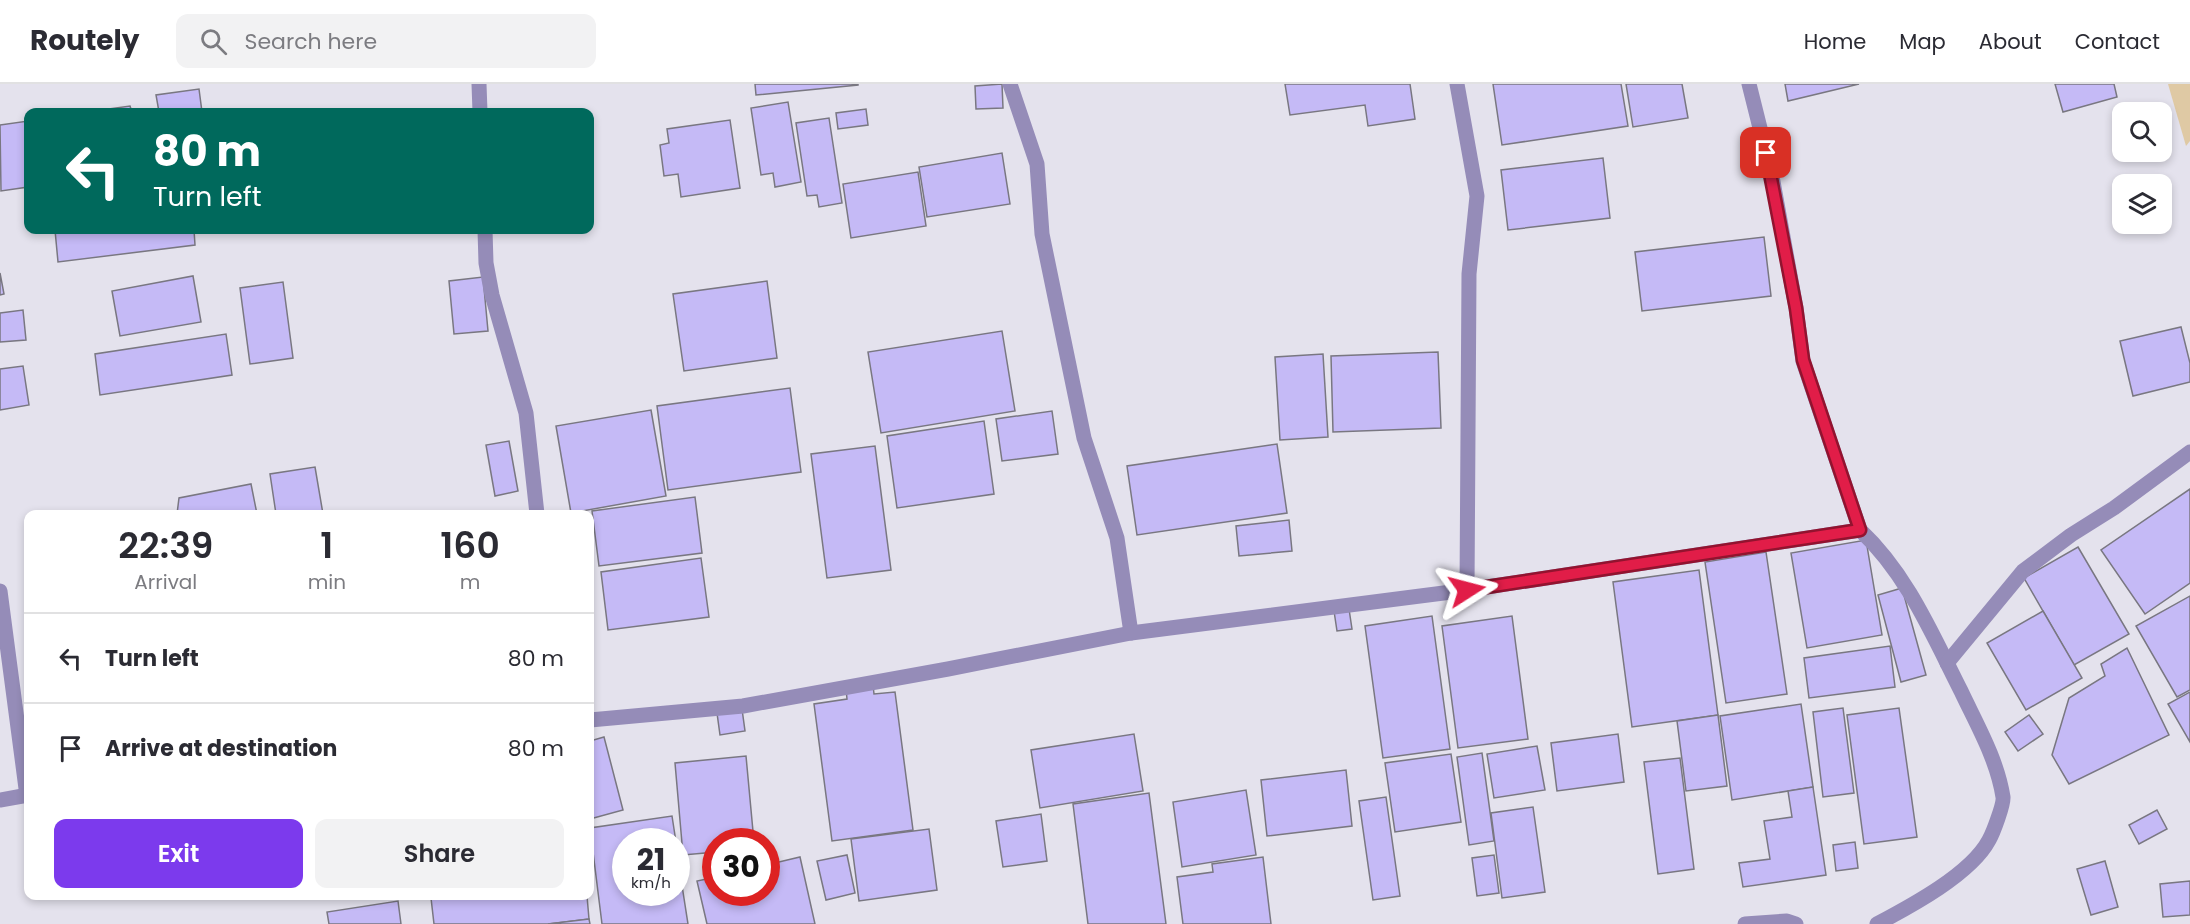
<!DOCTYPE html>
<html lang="en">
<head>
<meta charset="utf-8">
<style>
	:root { --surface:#fff; --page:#f2f2f3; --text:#2b2b33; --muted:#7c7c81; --line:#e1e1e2; --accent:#7c3aed }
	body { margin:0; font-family:Poppins,sans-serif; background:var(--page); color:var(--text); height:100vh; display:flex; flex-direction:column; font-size:22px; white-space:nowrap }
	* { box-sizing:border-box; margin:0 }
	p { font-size:20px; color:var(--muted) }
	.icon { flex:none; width:33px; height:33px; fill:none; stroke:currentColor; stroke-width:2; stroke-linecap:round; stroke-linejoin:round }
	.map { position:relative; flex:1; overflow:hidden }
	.side { position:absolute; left:24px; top:426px; width:570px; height:390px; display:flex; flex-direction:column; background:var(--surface); border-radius:12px; box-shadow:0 3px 9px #0003 }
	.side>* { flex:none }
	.hud { position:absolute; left:24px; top:24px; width:570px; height:126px; border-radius:12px; box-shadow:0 3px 9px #0003; background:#00695c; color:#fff; overflow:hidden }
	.fabs { position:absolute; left:2112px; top:18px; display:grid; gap:12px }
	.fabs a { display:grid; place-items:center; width:60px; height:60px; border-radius:12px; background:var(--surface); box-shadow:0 3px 9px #0003; font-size:30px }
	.speed { position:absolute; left:612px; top:744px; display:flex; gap:12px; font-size:30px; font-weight:700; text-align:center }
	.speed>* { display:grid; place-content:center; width:78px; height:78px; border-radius:50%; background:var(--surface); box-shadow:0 3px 9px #0003; line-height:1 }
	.speed small { font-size:15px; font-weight:400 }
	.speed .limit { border:9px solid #d22; background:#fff; color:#111 }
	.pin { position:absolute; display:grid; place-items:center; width:51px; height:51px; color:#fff; margin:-26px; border-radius:12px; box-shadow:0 3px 9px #0006 }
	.me { position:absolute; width:66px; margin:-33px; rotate:81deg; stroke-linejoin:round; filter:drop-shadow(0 0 4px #0008) }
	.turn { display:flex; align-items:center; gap:21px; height:126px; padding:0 30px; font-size:27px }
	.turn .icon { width:78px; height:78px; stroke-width:2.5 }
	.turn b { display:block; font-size:42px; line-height:51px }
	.eta { display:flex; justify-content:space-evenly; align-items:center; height:102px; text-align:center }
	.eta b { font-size:36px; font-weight:600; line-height:42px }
	.primary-button { display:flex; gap:12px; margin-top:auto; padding:12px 30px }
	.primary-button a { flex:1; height:69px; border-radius:12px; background:var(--accent); color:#fff; font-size:24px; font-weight:600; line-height:69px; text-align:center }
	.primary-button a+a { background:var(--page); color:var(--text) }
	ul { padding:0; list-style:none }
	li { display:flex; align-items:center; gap:18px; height:90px; padding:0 30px; border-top:2px solid var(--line) }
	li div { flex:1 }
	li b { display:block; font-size:22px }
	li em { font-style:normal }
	header { display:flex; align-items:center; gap:36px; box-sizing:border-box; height:84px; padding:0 30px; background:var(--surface); border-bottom:2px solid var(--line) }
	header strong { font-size:28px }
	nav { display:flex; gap:33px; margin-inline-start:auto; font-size:21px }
	.search { width:420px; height:54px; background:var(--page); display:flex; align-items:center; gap:15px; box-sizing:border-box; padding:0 21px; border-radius:12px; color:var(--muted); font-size:22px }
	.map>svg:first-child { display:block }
	.green { fill:#dfc9a4 }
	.building { fill:#c5baf6; stroke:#797781; stroke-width:1.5 }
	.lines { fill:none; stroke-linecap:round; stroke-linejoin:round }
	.minor { stroke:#958cb8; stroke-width:15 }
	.route-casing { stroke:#92132f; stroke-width:15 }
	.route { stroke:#e11d48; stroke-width:10 }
</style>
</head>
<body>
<header>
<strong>Routely</strong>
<div class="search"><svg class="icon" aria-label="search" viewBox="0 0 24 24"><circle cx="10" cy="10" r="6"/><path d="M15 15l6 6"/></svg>Search here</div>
<nav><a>Home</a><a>Map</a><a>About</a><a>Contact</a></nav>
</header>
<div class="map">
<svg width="2190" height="840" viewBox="0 0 2190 840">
	<rect width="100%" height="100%" fill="#e4e2ed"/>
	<!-- green -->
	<polygon class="green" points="2168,0 2190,0 2190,57 2186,62"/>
	<!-- building -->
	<g class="building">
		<polygon points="755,0 858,0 858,1 756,11"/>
		<polygon points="1002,0 1003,24 976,25 975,2"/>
		<polygon points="1285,0 1410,0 1415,35 1368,42 1365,21 1290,31"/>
		<polygon points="1493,0 1621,0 1628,42 1502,61"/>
		<polygon points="1626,0 1682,0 1688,34 1633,43"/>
		<polygon points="1785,0 1859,0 1788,17"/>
		<polygon points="2055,0 2114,0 2117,13 2063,28"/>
		<polygon points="199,5 202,28 159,28 156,11"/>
		<polygon points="788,18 801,98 775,103 773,89 761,91 751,24"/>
		<polygon points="130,22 132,28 87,28"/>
		<polygon points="866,25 868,41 838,45 836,29"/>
		<polygon points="829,34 842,119 819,123 817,111 807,112 796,39"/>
		<polygon points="730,36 740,104 681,113 678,90 664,92 660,61 669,59 667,45"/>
		<polygon points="28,37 28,103 1,107 0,41"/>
		<polygon points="1002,69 1010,120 927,133 919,83"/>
		<polygon points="1603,74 1610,134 1508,146 1501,86"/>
		<polygon points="918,88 926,142 851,154 843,100"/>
		<polygon points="55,146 194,146 195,161 58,178"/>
		<polygon points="1764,153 1771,212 1642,227 1635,168"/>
		<polygon points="0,189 4,210 0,211"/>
		<polygon points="193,192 201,238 120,252 112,207"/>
		<polygon points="483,193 488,247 454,250 449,197"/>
		<polygon points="767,197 777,274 684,287 673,210"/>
		<polygon points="283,198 293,274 250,280 240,204"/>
		<polygon points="23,226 26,256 0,258 0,229"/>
		<polygon points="2181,243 2190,279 2190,298 2133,312 2120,257"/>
		<polygon points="1002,247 1015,327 881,349 868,268"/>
		<polygon points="226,250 232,291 100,311 95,270"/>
		<polygon points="1438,268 1441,344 1333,348 1331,272"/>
		<polygon points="1323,270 1328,353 1280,356 1275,273"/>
		<polygon points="23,282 29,321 0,326 0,285"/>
		<polygon points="790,304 801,388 668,406 657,322"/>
		<polygon points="651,326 666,412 571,429 556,342"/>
		<polygon points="1052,327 1058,370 1002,377 996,335"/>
		<polygon points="984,337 994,410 897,424 887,352"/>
		<polygon points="509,357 518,407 495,412 486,361"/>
		<polygon points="1277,360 1287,429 1137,451 1127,382"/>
		<polygon points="875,362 891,486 827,494 811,370"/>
		<polygon points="315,383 323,430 276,430 270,390"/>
		<polygon points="251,400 257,430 172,430 177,430 179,414"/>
		<polygon points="2190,405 2190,499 2145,530 2101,466"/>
		<polygon points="695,413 702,469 599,482 592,427"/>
		<polygon points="1289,436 1292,467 1239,472 1236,442"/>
		<polygon points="1866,456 1882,551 1807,564 1791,469"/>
		<polygon points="2078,463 2129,550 2074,581 2024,494"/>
		<polygon points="1766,468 1787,610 1726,619 1705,478"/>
		<polygon points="701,474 709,533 608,546 601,488"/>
		<polygon points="1699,486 1718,631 1632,643 1613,498"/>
		<polygon points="1902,504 1926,591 1901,598 1878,511"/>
		<polygon points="2190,512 2190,606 2177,613 2136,542"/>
		<polygon points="1349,525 1352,545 1337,547 1334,527"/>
		<polygon points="2043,527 2082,594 2026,626 1987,559"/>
		<polygon points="1432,532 1450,665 1383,674 1365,542"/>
		<polygon points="1512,532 1528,655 1458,664 1442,542"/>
		<polygon points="1890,562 1895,603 1809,614 1804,574"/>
		<polygon points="2127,564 2169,651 2069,700 2052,671 2069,614 2105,592 2101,580"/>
		<polygon points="873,601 874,610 895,608 913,746 832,757 814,620 847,615 846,605"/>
		<polygon points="2190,608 2190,658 2168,620"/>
		<polygon points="1801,620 1813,703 1732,716 1720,632"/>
		<polygon points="1843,624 1854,709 1823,713 1813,628"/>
		<polygon points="1899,624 1917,753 1864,760 1847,631"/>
		<polygon points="742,625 745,647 720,651 717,629"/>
		<polygon points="1718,631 1727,702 1686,707 1677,637"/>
		<polygon points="2029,631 2043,650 2018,667 2005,648"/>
		<polygon points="1134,650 1143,707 1040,724 1031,666"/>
		<polygon points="1618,650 1624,698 1557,707 1551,659"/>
		<polygon points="604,653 623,726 590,735 590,657"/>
		<polygon points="1537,662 1545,706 1494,714 1487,670"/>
		<polygon points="1482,669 1494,757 1469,761 1457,673"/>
		<polygon points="1451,670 1461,738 1395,748 1385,679"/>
		<polygon points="746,672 754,758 716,758 716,768 683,771 675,679"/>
		<polygon points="1680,674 1694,785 1658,790 1644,678"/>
		<polygon points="1346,686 1352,742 1267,752 1261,696"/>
		<polygon points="1813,703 1826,791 1743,803 1739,779 1770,775 1764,737 1792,733 1788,707"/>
		<polygon points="1246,706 1256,771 1182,783 1173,718"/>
		<polygon points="1149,709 1166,840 1088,840 1073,720"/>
		<polygon points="1386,713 1400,812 1373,816 1359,717"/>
		<polygon points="1533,723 1545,808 1502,814 1491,729"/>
		<polygon points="2157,726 2167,745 2139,760 2129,741"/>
		<polygon points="1041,730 1047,777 1003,783 996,737"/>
		<polygon points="672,732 676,758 626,758 626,808 676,808 676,763 688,840 602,840 590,744"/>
		<polygon points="929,745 937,806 859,817 851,755"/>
		<polygon points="1855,758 1858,784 1836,787 1833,761"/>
		<polygon points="847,771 855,809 826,816 817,777"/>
		<polygon points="1494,771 1499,809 1477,812 1472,774"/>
		<polygon points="800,773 815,840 707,840 697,797 716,793 716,808 766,808 766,781"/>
		<polygon points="1263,773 1271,840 1183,840 1177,793 1213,788 1212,780"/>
		<polygon points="2105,777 2118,823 2091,831 2077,785"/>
		<polygon points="2190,797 2190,831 2163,833 2160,800"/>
		<polygon points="458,812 587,812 589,835 548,840 434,840 431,814"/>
		<polygon points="398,817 401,840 329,840 327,828"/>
		<polygon points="589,835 590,840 548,840"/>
	</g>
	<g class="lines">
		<!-- minor -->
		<g class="minor">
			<polyline points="479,0 480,28"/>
			<polyline points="1010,0 1037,80 1042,150 1084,354 1117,454 1131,549"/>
			<polyline points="1457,0 1477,112 1469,190 1467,506"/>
			<path d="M1749,0L1772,92L1796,224L1803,277L1860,446C1907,490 1932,550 1961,607C1977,641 1997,675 2003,713C2004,720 1993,749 1989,756C1971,790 1911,822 1877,840"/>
			<polyline points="485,146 486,179 492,211 526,329 537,430"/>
			<polyline points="0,507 27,712"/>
			<polyline points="1947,579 2023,487 2071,451 2114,424 2190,368"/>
			<polyline points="590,636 743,622 948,585 1131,549 1467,506 1860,446"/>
			<polyline points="0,716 28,711"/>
			<polyline points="1745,840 1787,837 1796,840"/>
		</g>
	</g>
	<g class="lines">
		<defs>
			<polyline id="route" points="1467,506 1860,446 1803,276 1796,224 1766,69"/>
		</defs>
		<!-- route casing -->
		<use href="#route" class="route-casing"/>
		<!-- route -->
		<use href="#route" class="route"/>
	</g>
</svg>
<div class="fabs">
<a><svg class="icon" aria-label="search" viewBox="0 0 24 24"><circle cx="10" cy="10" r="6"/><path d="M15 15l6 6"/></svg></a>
<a><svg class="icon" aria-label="layers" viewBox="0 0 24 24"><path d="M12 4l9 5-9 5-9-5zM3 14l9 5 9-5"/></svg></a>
</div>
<div class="speed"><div>21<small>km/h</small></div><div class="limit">30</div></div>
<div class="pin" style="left:1766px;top:69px;background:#d93025"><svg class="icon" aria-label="arrive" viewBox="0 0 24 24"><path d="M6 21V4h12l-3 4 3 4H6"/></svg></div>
<svg class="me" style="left:1467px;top:506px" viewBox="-20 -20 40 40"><path d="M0-17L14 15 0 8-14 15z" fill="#e11d48" stroke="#fff" stroke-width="4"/></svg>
<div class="hud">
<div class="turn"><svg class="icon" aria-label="left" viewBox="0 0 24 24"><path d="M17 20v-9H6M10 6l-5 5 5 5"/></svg><div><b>80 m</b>Turn left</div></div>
</div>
<section class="side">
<div class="eta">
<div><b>22:39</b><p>Arrival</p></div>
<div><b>1</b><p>min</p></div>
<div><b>160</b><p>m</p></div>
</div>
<ul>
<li><svg class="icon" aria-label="left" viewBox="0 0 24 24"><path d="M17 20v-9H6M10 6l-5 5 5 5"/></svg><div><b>Turn left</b></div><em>80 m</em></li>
<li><svg class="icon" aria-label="arrive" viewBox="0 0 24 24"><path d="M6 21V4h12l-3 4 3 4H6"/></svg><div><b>Arrive at destination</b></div><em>80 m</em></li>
</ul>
<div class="primary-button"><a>Exit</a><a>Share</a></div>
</section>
</div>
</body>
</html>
